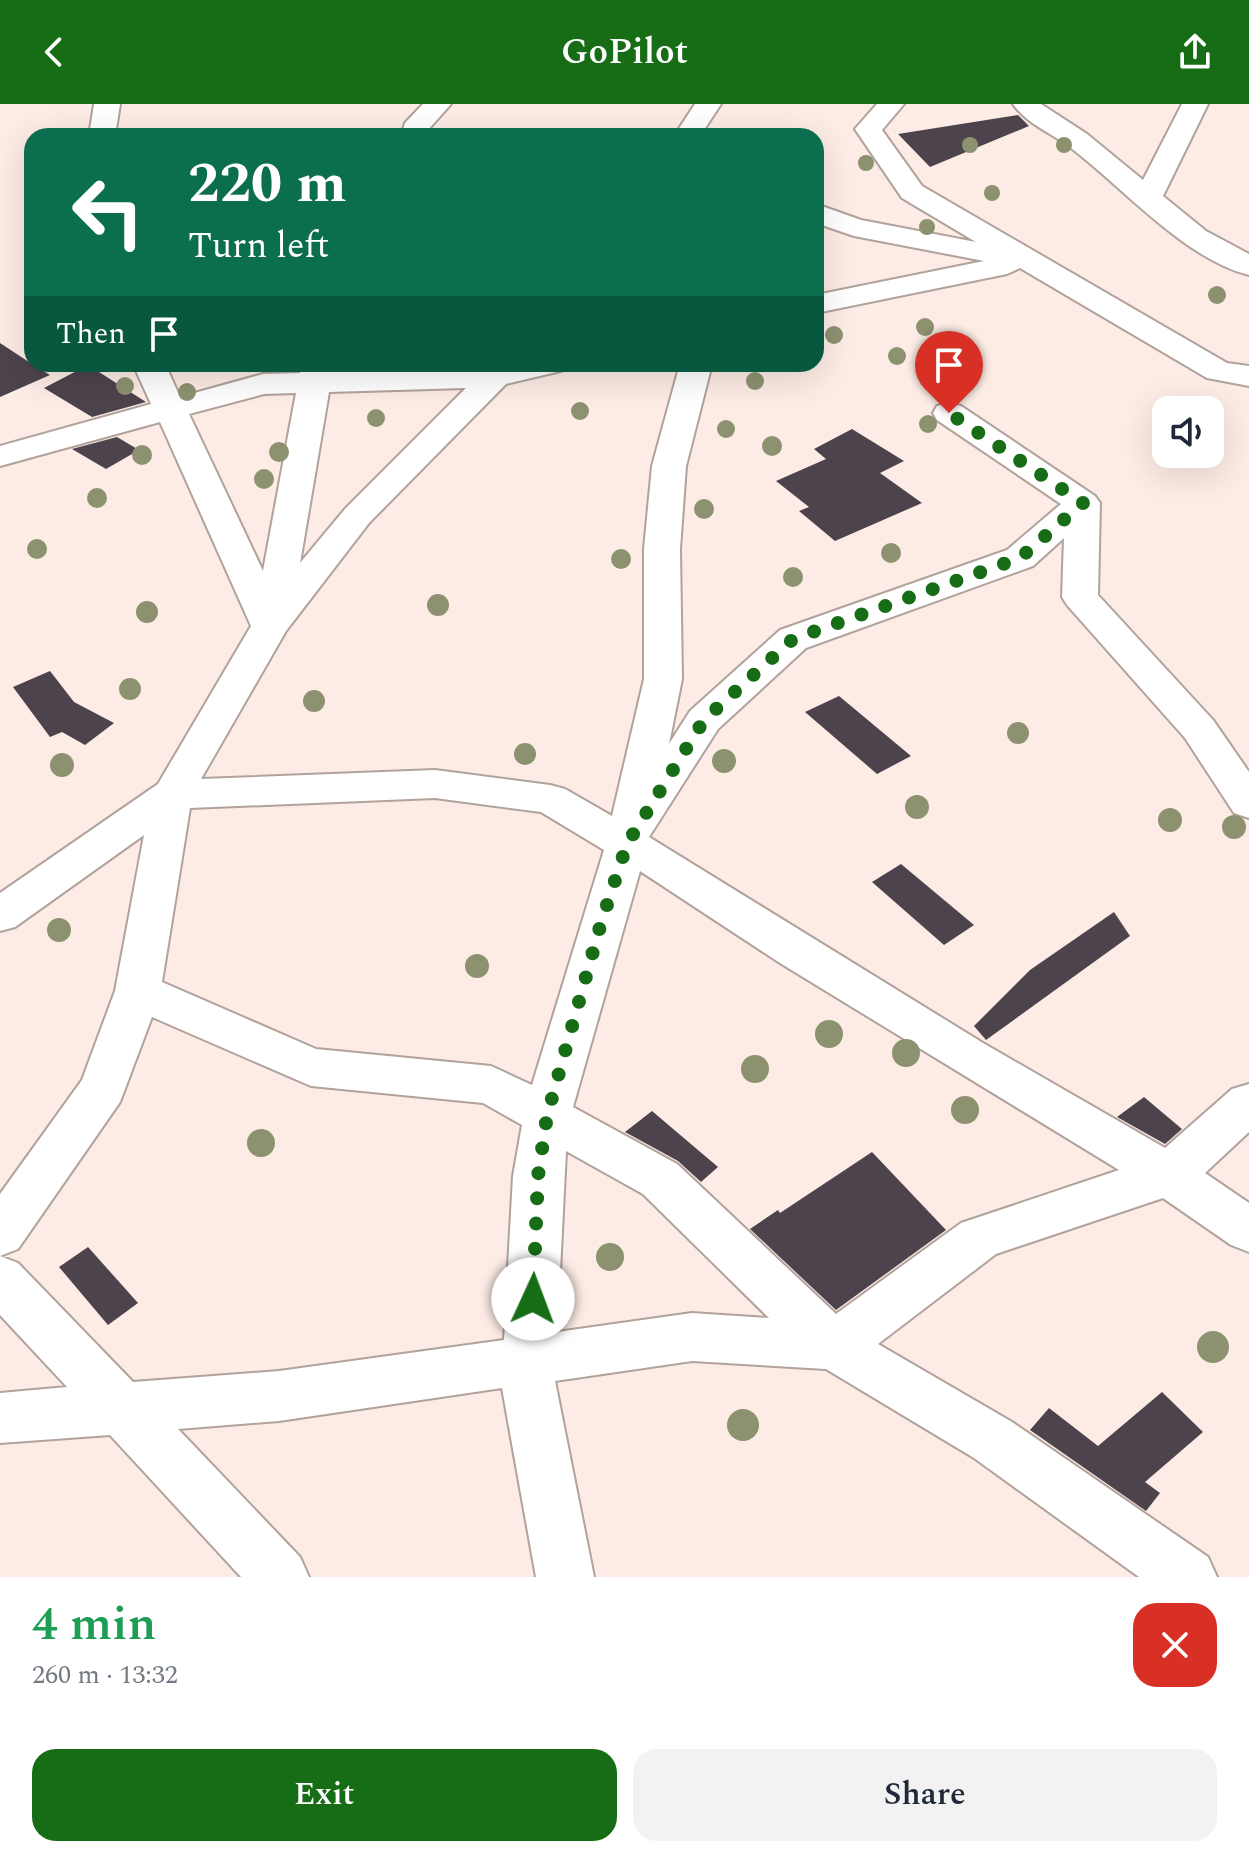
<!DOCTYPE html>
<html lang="en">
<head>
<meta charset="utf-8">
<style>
	:root { --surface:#fff; --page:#f2f2f3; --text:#1f2937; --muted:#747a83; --accent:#176d16 }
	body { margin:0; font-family:Spectral,serif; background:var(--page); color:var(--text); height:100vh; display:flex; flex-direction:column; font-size:30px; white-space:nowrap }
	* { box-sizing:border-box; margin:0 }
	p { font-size:26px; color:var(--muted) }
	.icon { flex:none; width:44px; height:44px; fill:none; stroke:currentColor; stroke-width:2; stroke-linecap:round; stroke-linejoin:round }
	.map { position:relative; height:1473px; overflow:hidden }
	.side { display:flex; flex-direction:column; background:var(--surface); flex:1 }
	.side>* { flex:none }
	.guide { position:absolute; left:24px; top:24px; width:800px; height:244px; border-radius:24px; box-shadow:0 8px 32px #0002; background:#0b6e4f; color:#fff; overflow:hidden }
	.tools { position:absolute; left:1152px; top:292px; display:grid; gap:16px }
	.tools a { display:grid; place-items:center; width:72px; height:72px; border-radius:16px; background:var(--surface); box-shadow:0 8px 32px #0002; font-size:40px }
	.pin { position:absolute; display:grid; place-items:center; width:68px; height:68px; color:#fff; margin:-82px -34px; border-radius:50% 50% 50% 0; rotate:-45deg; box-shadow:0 0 8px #0007 }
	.pin .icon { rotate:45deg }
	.me { position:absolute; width:88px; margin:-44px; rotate:2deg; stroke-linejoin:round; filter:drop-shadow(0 0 6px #0008) }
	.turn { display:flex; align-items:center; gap:28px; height:168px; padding:0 32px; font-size:36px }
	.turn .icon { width:104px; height:104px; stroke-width:2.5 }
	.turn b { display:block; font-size:56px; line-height:68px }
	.then { display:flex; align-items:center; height:76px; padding:0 32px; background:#0003; gap:16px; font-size:30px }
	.round { display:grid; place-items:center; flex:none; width:84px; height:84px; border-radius:24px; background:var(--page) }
	.head { display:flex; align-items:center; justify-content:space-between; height:136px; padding:0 32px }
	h1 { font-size:48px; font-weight:600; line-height:60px; color:#1e9e55 }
	.button { display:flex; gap:16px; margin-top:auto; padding:16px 32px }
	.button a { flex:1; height:92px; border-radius:24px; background:var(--accent); color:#fff; font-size:32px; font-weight:600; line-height:92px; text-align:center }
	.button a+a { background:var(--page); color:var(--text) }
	header { display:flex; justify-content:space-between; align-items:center; height:104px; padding:0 32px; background:var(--accent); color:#fff; font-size:36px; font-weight:600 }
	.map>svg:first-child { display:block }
	.building { fill:#4d434c }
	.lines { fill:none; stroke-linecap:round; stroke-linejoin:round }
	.minor-casing { stroke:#b1a29b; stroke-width:4 }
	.minor { fill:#fff; fill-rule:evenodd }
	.tree { fill:#8c9270 }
	.route { stroke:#176d16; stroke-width:14; stroke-dasharray:0 25.2 }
</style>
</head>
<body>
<header><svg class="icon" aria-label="back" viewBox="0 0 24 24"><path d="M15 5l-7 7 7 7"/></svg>GoPilot<svg class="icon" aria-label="share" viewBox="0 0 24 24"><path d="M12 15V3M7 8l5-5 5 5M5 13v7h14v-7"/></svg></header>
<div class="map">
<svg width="1249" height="1473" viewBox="0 0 1249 1473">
	<rect width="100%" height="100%" fill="#fdece5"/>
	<!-- building -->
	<g class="building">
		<polygon points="1018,11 1029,22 930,63 898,30"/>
		<polygon points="0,239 32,260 50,271 0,293"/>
		<polygon points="88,261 146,298 92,313 44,284"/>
		<polygon points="852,325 904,357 880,369 922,399 835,437 799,407 809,403 776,377 826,355 814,345"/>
		<polygon points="117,333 139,346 106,365 72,345"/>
		<polygon points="50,567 74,598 114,619 85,641 62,628 50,633 13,583"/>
		<polygon points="839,592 911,652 877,670 805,608"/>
		<polygon points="901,760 974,821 944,841 872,778"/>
		<polygon points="1114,808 1130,832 986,936 974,922 1030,866"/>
		<polygon points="1144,993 1182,1025 1165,1040 1117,1013"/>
		<polygon points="652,1007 718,1063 701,1078 678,1057 625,1028"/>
		<polygon points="872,1048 946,1126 836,1206 750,1125 778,1106 780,1109"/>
		<polygon points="88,1143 138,1199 108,1221 59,1163"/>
		<polygon points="1162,1288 1203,1328 1145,1378 1160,1389 1146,1407 1030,1326 1049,1304 1098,1342"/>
	</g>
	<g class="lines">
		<defs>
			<g id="minor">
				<polygon points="94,0 120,0 115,32 89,32"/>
				<polygon points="423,0 451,0 427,27 427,32 401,32 405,19"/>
				<polygon points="695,0 721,0 700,32 674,32"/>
				<polygon points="877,0 904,0 882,26 922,82 1227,259 1249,262 1249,282 1207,274 1020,164 1007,170 816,209 816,191 984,157 854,132 816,119 816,100 861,116 976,138 902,94 855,25"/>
				<path d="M1013,0H1041L1087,30L1143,76L1182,0H1208L1163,92L1206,127L1249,150V171C1184,155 1121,81 1067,41C1049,28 1026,19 1013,0Z"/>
				<path d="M133,260H165L180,293L263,270L300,269L301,260H333L332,268L486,264L490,260H566L561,267L506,280L369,419L286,527L201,675L435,666L550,681L565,685L612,712L644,575V445L652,362L680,260H712L686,362L680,445L682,575L669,640L690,607L780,526L1007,446L1061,400L937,316L933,309L937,302L949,299L961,302L1095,392L1100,399L1098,491L1213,616L1249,668V714L1234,709L1185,634L1067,501L1062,493L1064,434L1033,462L806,544L718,625L649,733L983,939L1165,1044L1232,985L1249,980V1028L1205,1069L1249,1099V1148L1231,1141L1163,1094L996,1150L878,1240L1012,1318L1208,1453L1217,1473H1139L974,1354L826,1265L692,1257L555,1277L594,1473H536L502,1284L279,1317L178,1325L300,1453L309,1473H241L110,1331L0,1339V1289L67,1283L0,1211V1152L18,1159L133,1278L279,1267L504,1236L513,1072L522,1021L483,999L311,982L152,913L120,998L18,1145L0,1152V1090L82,976L115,887L144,731L15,823L0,827V789L158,680L251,522L160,318L0,362V342L151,300ZM466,284L345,405L300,459L329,288ZM296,289L263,467L189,310L264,290ZM435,694L541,708L604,746L532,981L491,962L316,945L162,878L190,704ZM640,767L780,859L1119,1066L961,1119L836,1210L677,1060L573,1003ZM566,1047L643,1090L769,1214L692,1209L557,1228Z"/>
			</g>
		</defs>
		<!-- minor casing -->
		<use href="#minor" class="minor-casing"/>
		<!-- minor -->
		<use href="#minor" class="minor"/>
	</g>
	<!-- trees -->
	<g class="tree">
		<circle cx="970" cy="41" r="8"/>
		<circle cx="1064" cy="41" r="8"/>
		<circle cx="866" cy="59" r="8"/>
		<circle cx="992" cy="89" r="8"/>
		<circle cx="927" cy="123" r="8"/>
		<circle cx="1217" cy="191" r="9"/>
		<circle cx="925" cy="223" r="9"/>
		<circle cx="834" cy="231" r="9"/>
		<circle cx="897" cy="252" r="9"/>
		<circle cx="755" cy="277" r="9"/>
		<circle cx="125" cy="282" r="9"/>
		<circle cx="187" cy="288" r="9"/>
		<circle cx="580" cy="307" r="9"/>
		<circle cx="376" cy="314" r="9"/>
		<circle cx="928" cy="320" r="9"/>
		<circle cx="726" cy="325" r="9"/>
		<circle cx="772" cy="342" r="10"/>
		<circle cx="279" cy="348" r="10"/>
		<circle cx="142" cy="351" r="10"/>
		<circle cx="264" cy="375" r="10"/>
		<circle cx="97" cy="394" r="10"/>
		<circle cx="704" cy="405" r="10"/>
		<circle cx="37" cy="445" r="10"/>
		<circle cx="891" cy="449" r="10"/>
		<circle cx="621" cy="455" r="10"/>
		<circle cx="793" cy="473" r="10"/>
		<circle cx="438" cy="501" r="11"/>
		<circle cx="147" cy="508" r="11"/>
		<circle cx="130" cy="585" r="11"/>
		<circle cx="314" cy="597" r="11"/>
		<circle cx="1018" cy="629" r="11"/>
		<circle cx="525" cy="650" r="11"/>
		<circle cx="724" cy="657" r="12"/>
		<circle cx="62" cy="661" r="12"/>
		<circle cx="917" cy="703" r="12"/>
		<circle cx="1170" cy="716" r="12"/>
		<circle cx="1234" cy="723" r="12"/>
		<circle cx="59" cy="826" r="12"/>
		<circle cx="477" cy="862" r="12"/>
		<circle cx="829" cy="930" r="14"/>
		<circle cx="906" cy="949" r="14"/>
		<circle cx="755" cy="965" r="14"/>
		<circle cx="965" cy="1006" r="14"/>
		<circle cx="261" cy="1039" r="14"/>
		<circle cx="610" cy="1153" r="14"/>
		<circle cx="1213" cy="1243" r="16"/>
		<circle cx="743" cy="1321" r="16"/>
	</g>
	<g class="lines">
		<!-- route -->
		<polyline class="route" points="533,1195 538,1072 547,1012 601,819 627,740 704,616 793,535 1020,454 1083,399 949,309"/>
	</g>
</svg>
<div class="tools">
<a><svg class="icon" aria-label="sound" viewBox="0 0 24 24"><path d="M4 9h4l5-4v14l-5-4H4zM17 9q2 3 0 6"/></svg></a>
</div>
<div class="pin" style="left:949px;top:309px;background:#d93025"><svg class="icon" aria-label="arrive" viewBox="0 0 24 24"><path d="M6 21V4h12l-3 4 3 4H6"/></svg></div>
<svg class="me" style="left:533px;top:1195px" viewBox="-20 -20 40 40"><circle r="19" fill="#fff"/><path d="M0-13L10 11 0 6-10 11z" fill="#176d16"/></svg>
<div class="guide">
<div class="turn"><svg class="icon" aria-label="left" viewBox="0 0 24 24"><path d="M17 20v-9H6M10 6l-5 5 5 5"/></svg><div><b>220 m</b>Turn left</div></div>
<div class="then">Then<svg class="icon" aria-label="arrive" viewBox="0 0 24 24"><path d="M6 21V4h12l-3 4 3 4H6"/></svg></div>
</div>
</div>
<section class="side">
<div class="head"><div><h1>4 min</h1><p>260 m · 13:32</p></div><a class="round" style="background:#d93025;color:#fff"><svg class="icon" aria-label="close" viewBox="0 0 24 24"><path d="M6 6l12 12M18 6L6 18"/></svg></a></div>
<div class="button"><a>Exit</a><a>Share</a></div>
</section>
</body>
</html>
